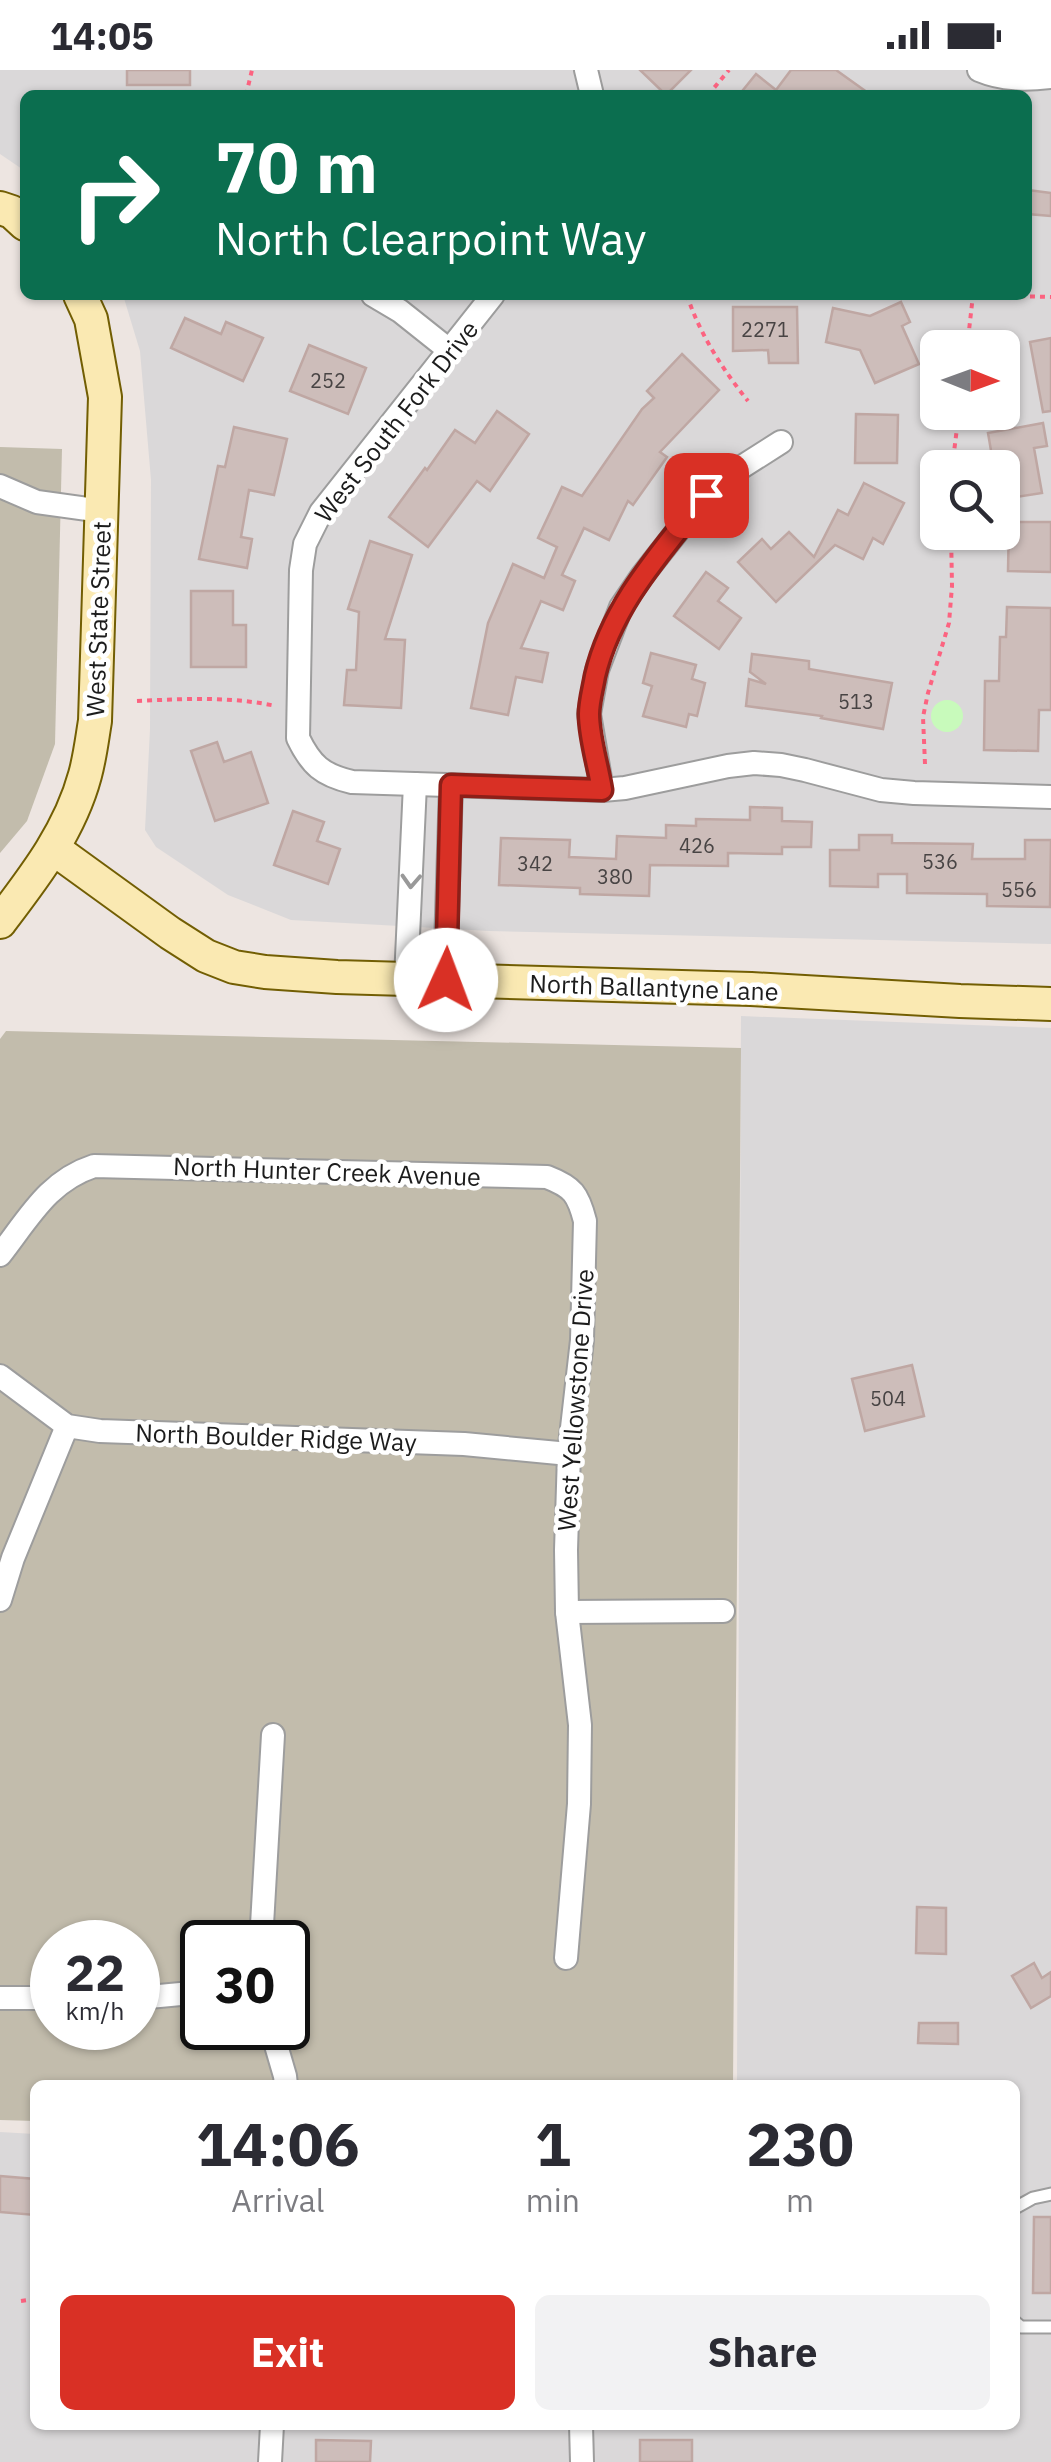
<!DOCTYPE html>
<html lang="en">
<head>
<meta charset="utf-8">
<style>
	:root { --surface:#fff; --page:#f2f2f3; --text:#2b2b33; --muted:#7c7c81; --accent:#d93025 }
	body { margin:0; font-family:"IBM Plex Sans",sans-serif; background:var(--page); color:var(--text); height:100vh; display:flex; flex-direction:column; font-size:38px; white-space:nowrap }
	* { box-sizing:border-box; margin:0 }
	p { font-size:32px; color:var(--muted) }
	.icon { flex:none; width:55px; height:55px; fill:none; stroke:currentColor; stroke-width:2; stroke-linecap:round; stroke-linejoin:round }
	.map { position:relative; flex:1; overflow:hidden }
	.sheet { position:absolute; left:30px; top:2010px; width:990px; height:350px; display:flex; flex-direction:column; background:var(--surface); border-radius:15px; box-shadow:0 2px 8px #0004 }
	.sheet>* { flex:none }
	.top-card { position:absolute; left:20px; top:20px; width:1012px; height:210px; border-radius:15px; box-shadow:0 2px 8px #0004; background:#0b6e4f; color:#fff; overflow:hidden }
	.needle { width:65px; rotate:91deg }
	.fabs { position:absolute; left:920px; top:260px; display:grid; gap:20px }
	.fabs a { display:grid; place-items:center; width:100px; height:100px; border-radius:15px; background:var(--surface); box-shadow:0 2px 8px #0004; font-size:50px }
	.speed { position:absolute; left:30px; top:1850px; display:flex; gap:20px; font-size:50px; font-weight:700; text-align:center }
	.speed>* { display:grid; place-content:center; width:130px; height:130px; border-radius:50%; background:var(--surface); box-shadow:0 2px 8px #0004; line-height:1 }
	.speed small { font-size:25px; font-weight:400 }
	.speed .limit { border:5px solid #111; border-radius:15px; background:#fff; color:#111 }
	.pin { position:absolute; display:grid; place-items:center; width:85px; height:85px; color:#fff; margin:-42px; border-radius:20px; box-shadow:0 5px 15px #0006 }
	.me { position:absolute; width:110px; margin:-55px; rotate:2deg; stroke-linejoin:round; filter:drop-shadow(0 0 8px #0008) }
	.turn { display:flex; align-items:center; gap:35px; height:210px; padding:0 30px; font-size:45px }
	.turn .icon { width:130px; height:130px; stroke-width:2.5 }
	.turn b { display:block; font-size:70px; line-height:85px }
	.eta { display:flex; justify-content:space-evenly; align-items:center; height:170px; text-align:center }
	.eta b { font-size:60px; font-weight:700; line-height:70px }
	.cta { display:flex; gap:20px; margin-top:auto; padding:20px 30px }
	.cta a { flex:1; height:115px; border-radius:15px; background:var(--accent); color:#fff; font-size:40px; font-weight:700; line-height:115px; text-align:center }
	.cta a+a { background:var(--page); color:var(--text) }
	.status { display:flex; justify-content:space-between; align-items:center; height:70px; padding:0 50px; background:var(--surface); direction:ltr }
	.status svg { height:28px; fill:currentColor }
	.map>svg:first-child { display:block }
	.residential { fill:#dad8d9; fill-rule:evenodd }
	.construction { fill:#c2bcac; fill-rule:evenodd }
	.park { fill:#c8fabb }
	.building { fill:#cdbdba; stroke:#bfa7a3; stroke-width:2.5 }
	.lines { fill:none; stroke-linecap:round; stroke-linejoin:round }
	.lane-casing { stroke:#9d9d9d; stroke-width:15 }
	.street-casing { stroke:#9d9d9d; stroke-width:26 }
	.secondary-casing { stroke:#725e03; stroke-width:36 }
	.path { stroke:#fc6380; stroke-width:4; stroke-dasharray:5 5; stroke-linecap:butt }
	.lane { stroke:#fff; stroke-width:11 }
	.street { stroke:#fff; stroke-width:22 }
	.secondary { stroke:#fae9b2; stroke-width:32 }
	.oneway { stroke:#999 }
	.route-casing { stroke:#8d1f18; stroke-width:25 }
	.route { stroke:#d93025; stroke-width:18 }
	.labels { text-anchor:middle; dominant-baseline:central; stroke-width:9; stroke-linejoin:round; paint-order:stroke }
	.number-label { font-size:20px; fill:#484444 }
	.street-label { font-size:25px; fill:#1c1c1c; stroke:#fff }
</style>
</head>
<body>
<div class="status"><b>14:05</b><svg viewBox="0 0 49 12"><path d="M0 12V9h3v3zM5 12V6h3v6zM10 12V3h3v9zM15 12V0h3v12zM26 1h20v11H26zM47 4h2v5h-2z"/></svg></div>
<div class="map">
<svg width="1051" height="2392" viewBox="0 0 1051 2392">
	<rect width="100%" height="100%" fill="#ede5e1"/>
	<!-- residential -->
	<g class="residential">
		<path d="M0,0H1051V874L489,861L291,850L228,825L156,777L145,760L150,659L151,410L140,281L123,225H1028V25H25V101L0,84ZM938,278H1002V342H938ZM938,398H1002V462H938Z"/>
		<polygon points="741,946 1051,958 1051,2392 0,2392 0,2062 35,2064 35,2355 1015,2355 1015,2015 737,2015"/>
	</g>
	<!-- construction -->
	<g class="construction">
		<polygon points="0,377 62,379 55,674 27,751 0,783"/>
		<path d="M6,961L741,978L733,2015H35V2051L0,2050V969ZM52,1872H138V1958H52ZM202,1872H288V1958H202Z"/>
	</g>
	<!-- park -->
	<circle class="park" cx="947" cy="646" r="16"/>
	<!-- building -->
	<g class="building">
		<rect x="127" y="0" width="63" height="15"/>
		<polygon points="640,0 691,0 666,25"/>
		<polygon points="791,0 836,0 871,25 739,25 756,4 776,20"/>
		<polygon points="1028,120 1051,123 1051,146 1028,144"/>
		<polygon points="901,232 910,252 902,256 919,294 875,313 860,280 826,272 833,238 870,246"/>
		<polygon points="733,237 797,237 798,293 769,293 768,280 733,281"/>
		<polygon points="185,248 221,264 226,252 263,268 243,311 171,278"/>
		<polygon points="1051,268 1051,341 1043,342 1030,272"/>
		<polygon points="309,275 366,298 348,344 290,321"/>
		<polygon points="682,284 719,320 660,382 667,387 633,435 628,431 609,470 584,458 562,505 575,511 563,540 541,531 521,578 548,583 542,612 516,607 508,645 471,638 488,553 513,494 544,508 557,477 538,468 562,417 582,426 642,339 654,328 647,321"/>
		<polygon points="497,341 529,364 490,421 477,411 428,477 389,447 425,398 427,400 455,360 475,373"/>
		<polygon points="856,344 898,345 897,393 855,393"/>
		<polygon points="1043,353 1047,376 1034,378 1042,423 1002,429 1002,398 994,398 988,363"/>
		<polygon points="234,357 287,369 274,425 249,420 241,467 252,469 247,498 199,489 218,396 225,397"/>
		<polygon points="864,413 904,433 883,474 873,468 863,489 835,475 776,532 738,492 762,469 771,479 789,462 814,487 838,440 848,445"/>
		<polygon points="1009,452 1051,452 1051,502 1008,501"/>
		<polygon points="370,471 412,485 385,569 405,570 401,638 344,635 347,600 356,600 359,542 348,539"/>
		<polygon points="706,502 728,518 718,531 741,548 719,579 674,546"/>
		<polygon points="191,521 233,521 233,555 246,555 246,597 191,597"/>
		<polygon points="1007,537 1051,538 1051,640 1039,640 1038,681 984,680 985,611 999,611 1000,567 1006,567"/>
		<polygon points="651,583 696,595 692,609 705,613 697,646 689,644 686,657 643,646 652,616 643,613"/>
		<polygon points="752,584 809,591 809,599 892,613 883,659 821,648 822,646 746,636 749,609 766,614 750,602"/>
		<polygon points="217,672 224,692 251,682 268,733 215,751 191,681"/>
		<polygon points="750,737 782,738 782,751 812,752 811,777 782,777 782,784 728,783 728,796 650,795 649,826 580,824 580,818 499,815 501,768 570,770 569,787 616,789 617,766 666,768 666,755 696,756 696,749 750,750"/>
		<polygon points="293,741 324,752 317,771 340,779 328,814 274,795"/>
		<polygon points="859,765 892,765 892,773 973,774 972,789 1025,789 1025,770 1051,770 1050,837 987,836 987,824 907,823 907,804 878,804 878,817 830,816 830,780 859,780"/>
		<polygon points="912,1295 924,1346 865,1361 852,1309"/>
		<polygon points="917,1837 946,1838 946,1884 916,1883"/>
		<polygon points="1034,1893 1042,1908 1051,1902 1051,1926 1031,1938 1012,1906"/>
		<polygon points="919,1953 958,1953 958,1974 918,1973"/>
		<polygon points="0,2106 35,2109 35,2145 0,2142"/>
		<polygon points="1034,2147 1051,2147 1051,2223 1033,2223"/>
		<polygon points="316,2370 371,2371 370,2392 316,2392"/>
		<rect x="640" y="2370" width="52" height="22"/>
	</g>
	<g class="lines">
		<defs>
			<g id="lane">
				<polyline points="1015,2138 1033,2128 1051,2124"/>
				<polyline points="1015,2252 1021,2257 1051,2257"/>
			</g>
			<g id="street">
				<polyline points="586,0 592,25"/>
				<path d="M979,0C1003,10 1026,10 1051,7"/>
				<polyline points="373,225 400,241 449,280"/>
				<path d="M493,225L321,442L305,474L301,500L298,668C311,695 322,705 352,712L602,720L625,718L728,696L754,693L781,695L805,700L881,720L914,723L1051,727"/>
				<polyline points="0,416 37,432 102,441"/>
				<polyline points="602,720 589,644 597,600 621,537 642,506 706,425 737,400 781,372"/>
				<polyline points="406,909 415,714"/>
				<polyline points="445,910 451,715"/>
				<path d="M0,1185C29,1148 48,1111 94,1096L547,1107C573,1117 578,1124 585,1151L582,1270L569,1384L566,1480L567,1542L580,1655L579,1734L566,1888"/>
				<polyline points="0,1306 67,1356 100,1361 464,1374 569,1384"/>
				<polyline points="0,1530 13,1488 67,1356"/>
				<polyline points="567,1542 723,1541"/>
				<polyline points="261,1872 273,1665"/>
				<polyline points="0,1928 52,1928"/>
				<polyline points="138,1928 202,1922"/>
				<polyline points="271,1958 285,2006 286,2015"/>
				<polyline points="581,2355 582,2392"/>
				<polyline points="270,2392 272,2355"/>
			</g>
			<g id="secondary">
				<polyline points="0,138 12,142 25,154"/>
				<polyline points="54,779 170,863 206,886 234,897 265,902 337,907 751,919 960,931 1051,934"/>
				<path d="M0,852C35,806 70,761 85,705C90,687 92,669 95,651L105,327L91,249L80,225"/>
			</g>
		</defs>
		<!-- lane casing -->
		<use href="#lane" class="lane-casing"/>
		<!-- street casing -->
		<use href="#street" class="street-casing"/>
		<!-- secondary casing -->
		<use href="#secondary" class="secondary-casing"/>
		<!-- path -->
		<g class="path">
			<polyline points="246,25 252,0"/>
			<polyline points="708,25 729,0"/>
			<path d="M687,225C699,263 723,300 748,331"/>
			<polyline points="980,225 1051,227"/>
			<polyline points="967,278 973,225"/>
			<polyline points="952,398 959,342"/>
			<path d="M137,631C184,629 229,626 276,636"/>
			<polyline points="925,694 923,647 928,623 949,553 952,516 951,462"/>
			<polyline points="21,2231 35,2229"/>
		</g>
		<!-- lane -->
		<use href="#lane" class="lane"/>
		<!-- street -->
		<use href="#street" class="street"/>
		<!-- secondary -->
		<use href="#secondary" class="secondary"/>
	</g>
	<!-- one-way arrows -->
	<defs><path id="oneway-chevron" d="M-2-3.5L2.5 0L-2 3.5" fill="none" stroke-width="1.6" stroke-linecap="round" stroke-linejoin="round" transform="scale(2.5)"/></defs>
	<use class="oneway" href="#oneway-chevron" transform="translate(411 811) rotate(93)"/>
	<g class="lines">
		<defs>
			<path id="route" d="M446,910L451,715L602,720C598,695 589,668 589,644C589,632 593,618 595,606C612,534 662,481 706,425"/>
		</defs>
		<!-- route casing -->
		<use href="#route" class="route-casing"/>
		<!-- route -->
		<use href="#route" class="route"/>
	</g>
	<g class="labels">
		<!-- number labels -->
		<g class="number-label">
			<text x="765" y="259">2271</text>
			<text x="328" y="310">252</text>
			<text x="856" y="631">513</text>
			<text x="697" y="775">426</text>
			<text x="940" y="791">536</text>
			<text x="535" y="793">342</text>
			<text x="615" y="806">380</text>
			<text x="1019" y="819">556</text>
			<text x="888" y="1328">504</text>
		</g>
		<!-- street labels -->
		<g class="street-label">
			<text transform="translate(396 351) rotate(-52)">West South Fork Drive</text>
			<text transform="translate(98 549) rotate(-88)">West State Street</text>
			<text transform="translate(654 917) rotate(2)">North Ballantyne Lane</text>
			<text transform="translate(327 1101) rotate(2)">North Hunter Creek Avenue</text>
			<text transform="translate(575 1330) rotate(-86)">West Yellowstone Drive</text>
			<text transform="translate(276 1367) rotate(2)">North Boulder Ridge Way</text>
		</g>
	</g>
</svg>
<div class="fabs">
<a><svg class="needle" viewBox="-14 -14 28 28"><path d="M0-13l5 13h-10z" fill="#e53935"/><path d="M0 13l5-13h-10z" fill="#7c7c81"/></svg></a>
<a><svg class="icon" aria-label="search" viewBox="0 0 24 24"><circle cx="10" cy="10" r="6"/><path d="M15 15l6 6"/></svg></a>
</div>
<div class="speed"><div>22<small>km/h</small></div><div class="limit">30</div></div>
<div class="pin" style="left:706px;top:425px;background:#d93025"><svg class="icon" aria-label="arrive" viewBox="0 0 24 24"><path d="M6 21V4h12l-3 4 3 4H6"/></svg></div>
<svg class="me" style="left:446px;top:910px" viewBox="-20 -20 40 40"><circle r="19" fill="#fff"/><path d="M0-13L10 11 0 6-10 11z" fill="#d93025"/></svg>
<div class="top-card">
<div class="turn"><svg class="icon" aria-label="right" viewBox="0 0 24 24"><path d="M7 20v-9h11M14 6l5 5-5 5"/></svg><div><b>70 m</b>North Clearpoint Way</div></div>
</div>
<section class="sheet">
<div class="eta">
<div><b>14:06</b><p>Arrival</p></div>
<div><b>1</b><p>min</p></div>
<div><b>230</b><p>m</p></div>
</div>
<div class="cta"><a>Exit</a><a>Share</a></div>
</section>
</div>
</body>
</html>
